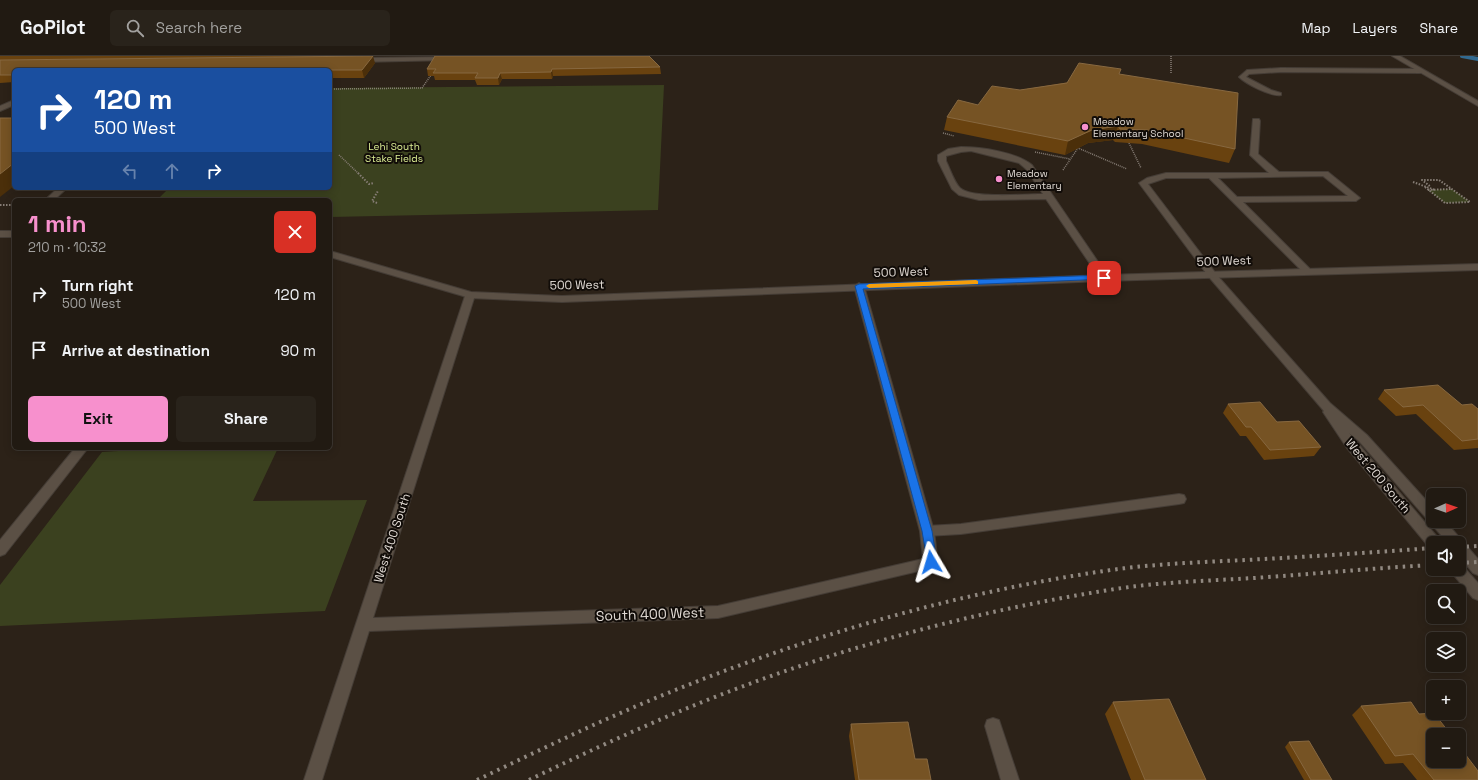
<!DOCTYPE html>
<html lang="en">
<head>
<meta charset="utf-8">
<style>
	:root { --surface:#211a12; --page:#29231b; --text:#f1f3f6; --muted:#a2a19f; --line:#3e3832; --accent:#f790cd }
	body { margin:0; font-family:"Space Grotesk",sans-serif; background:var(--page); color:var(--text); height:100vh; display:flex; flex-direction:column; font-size:15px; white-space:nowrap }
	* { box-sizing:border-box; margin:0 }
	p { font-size:13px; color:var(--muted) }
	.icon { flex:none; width:22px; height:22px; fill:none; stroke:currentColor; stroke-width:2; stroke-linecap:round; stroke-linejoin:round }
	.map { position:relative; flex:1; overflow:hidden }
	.side { position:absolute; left:12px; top:142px; width:320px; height:252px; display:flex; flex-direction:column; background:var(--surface); border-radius:6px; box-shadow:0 2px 10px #0003,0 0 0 1px var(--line) }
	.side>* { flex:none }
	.banner { position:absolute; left:12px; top:12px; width:320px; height:122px; border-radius:6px; box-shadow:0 2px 10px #0003,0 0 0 1px var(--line); background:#1a4fa0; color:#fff; overflow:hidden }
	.needle { width:26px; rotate:88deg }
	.buttons { position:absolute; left:1426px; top:432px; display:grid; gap:8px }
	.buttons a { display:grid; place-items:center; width:40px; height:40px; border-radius:6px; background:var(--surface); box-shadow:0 2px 10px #0003,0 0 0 1px var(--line); font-size:20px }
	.pin { position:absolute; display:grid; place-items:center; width:34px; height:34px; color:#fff; margin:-17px; border-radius:8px; box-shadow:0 2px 6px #0006 }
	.me { position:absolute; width:44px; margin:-22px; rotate:353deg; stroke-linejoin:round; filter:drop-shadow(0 0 3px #0008) }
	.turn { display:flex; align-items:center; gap:14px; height:84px; padding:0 16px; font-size:18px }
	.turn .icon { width:52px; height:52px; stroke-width:2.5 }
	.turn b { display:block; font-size:28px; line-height:34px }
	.lanes { display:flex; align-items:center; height:38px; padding:0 16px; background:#0003; justify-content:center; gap:20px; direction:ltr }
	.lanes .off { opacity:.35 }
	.round { display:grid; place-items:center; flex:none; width:42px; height:42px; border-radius:6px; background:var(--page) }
	.head { display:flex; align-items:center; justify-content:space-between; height:68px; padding:0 16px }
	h1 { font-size:24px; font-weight:700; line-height:30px; color:var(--accent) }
	.button { display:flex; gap:8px; margin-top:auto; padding:8px 16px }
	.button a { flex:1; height:46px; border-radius:6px; background:var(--accent); color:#111; font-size:16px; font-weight:700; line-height:46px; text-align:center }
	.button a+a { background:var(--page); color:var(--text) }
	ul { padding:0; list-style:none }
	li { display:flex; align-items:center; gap:12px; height:56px; padding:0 16px }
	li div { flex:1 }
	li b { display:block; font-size:15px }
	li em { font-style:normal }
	header { display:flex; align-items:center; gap:24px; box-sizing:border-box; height:56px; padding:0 20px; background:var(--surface); border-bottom:1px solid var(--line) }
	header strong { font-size:19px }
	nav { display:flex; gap:22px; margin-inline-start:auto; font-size:14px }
	.search { width:280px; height:36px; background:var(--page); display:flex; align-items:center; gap:10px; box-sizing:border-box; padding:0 14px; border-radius:6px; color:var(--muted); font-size:15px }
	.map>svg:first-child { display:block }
	.green { fill:#3b411f }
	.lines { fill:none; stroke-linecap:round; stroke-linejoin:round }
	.stream { stroke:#326a90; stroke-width:4 }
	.lane-casing { stroke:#453d36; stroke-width:2 }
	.street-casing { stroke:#453d36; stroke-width:2 }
	.secondary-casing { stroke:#453d36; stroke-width:2 }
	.path-far1 { stroke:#867d75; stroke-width:1.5; stroke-dasharray:1 1; stroke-linecap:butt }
	.path { stroke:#867d75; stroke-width:2; stroke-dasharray:1.5 1.5; stroke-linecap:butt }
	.lane { fill:#5b5045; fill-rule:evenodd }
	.street { fill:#5b5045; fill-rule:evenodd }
	.secondary { fill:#5b5045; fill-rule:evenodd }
	.rail { stroke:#918981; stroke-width:4; stroke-dasharray:2.5 5; stroke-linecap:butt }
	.wall { fill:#69420f }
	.shaded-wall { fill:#4b2f0a }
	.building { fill:#765324; stroke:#876840 }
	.route { fill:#1a73e8; stroke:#114b97 }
	.slow { fill:#f59e0b }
	.poi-dot { fill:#f790cd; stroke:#110c08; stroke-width:1.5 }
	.labels { text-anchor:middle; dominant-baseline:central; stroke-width:4; stroke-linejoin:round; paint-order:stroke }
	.far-poi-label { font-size:10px; fill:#e1dad4; stroke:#110c08; text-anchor:start }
	.far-park-label { font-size:10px; fill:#ddef95; stroke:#110c08 }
	.street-label { font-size:12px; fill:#e1dad4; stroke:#110c08 }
	.near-street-label { font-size:14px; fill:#e1dad4; stroke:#110c08 }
</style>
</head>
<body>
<header>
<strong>GoPilot</strong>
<div class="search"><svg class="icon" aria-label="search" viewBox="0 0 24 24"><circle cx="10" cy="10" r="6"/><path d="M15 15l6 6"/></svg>Search here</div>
<nav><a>Map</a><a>Layers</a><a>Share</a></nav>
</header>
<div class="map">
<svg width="1478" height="724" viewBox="0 0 1478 724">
	<rect width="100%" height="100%" fill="#2c2218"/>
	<!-- green -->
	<g class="green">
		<polygon points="664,29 658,154 330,161 330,144 157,144 169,132 330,132 330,32"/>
		<polygon points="1452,133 1470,146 1445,147 1428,134"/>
		<polygon points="165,392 278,392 253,445 367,444 325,555 0,570 0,529 102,396"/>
	</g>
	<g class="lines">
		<!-- stream -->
		<polyline class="stream" points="1462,0 1478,3"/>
		<defs>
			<g id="lane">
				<path d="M1281,12L1421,13L1424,15L1421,17L1281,16L1249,18L1246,21L1271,34L1281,37V39C1271,41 1246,28 1239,21L1247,14Z"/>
				<polygon points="14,44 14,49 0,55 0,50"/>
				<path d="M1253,63H1259L1260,65L1258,98L1279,116H1328L1360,142L1356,145L1243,146L1312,215L1307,218L1304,217L1209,122H1166L1148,128L1217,219L1212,222L1209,221L1139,127L1147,122L1166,117H1269L1250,99ZM1323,120L1348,140L1237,141L1218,122Z"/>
				<path d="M961,91C981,91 1016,96 1032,109L1109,222L1107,224H1101L1046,143L979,144L959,139L952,133L938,105V99L948,93ZM971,95L1019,107L1026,113L1043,138C1026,138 972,143 960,132C954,126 950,113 946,105V100L961,96Z"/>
				<polygon points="58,132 67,132 54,144 45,144"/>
				<polygon points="1179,438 1184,439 1186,443 1184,447 1179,448 961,478 927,480 922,479 920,475 922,471 927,470 961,468"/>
			</g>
			<g id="street">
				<polygon points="448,1 450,2 450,4 358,6 355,4 358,2"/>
				<polygon points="1212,216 1215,217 1330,347 1367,379 1433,452 1433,465 1445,465 1478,503 1478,519 1473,517 1459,500 1459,487 1448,487 1359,385 1349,377 1439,483 1441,487 1433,487 1433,492 1429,491 1347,392 1323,356 1324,355 1209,221 1207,219 1209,217"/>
				<polygon points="859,227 864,230 934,475 938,507 936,511 718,562 369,575 322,724 304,724 466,237 470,236 475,239 373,562 718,550 923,503 920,475 854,230"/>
				<polygon points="75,392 88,392 5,498 0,500 0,484"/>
				<polygon points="1459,508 1462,509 1478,527 1478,544 1473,542 1452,517 1450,513 1459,513"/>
				<polygon points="993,662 999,664 1019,724 1001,724 985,670 987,664"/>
			</g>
			<g id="secondary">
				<polygon points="1392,0 1400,0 1478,45 1478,50"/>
				<rect x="0" y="175" width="14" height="6"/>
				<polygon points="330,195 471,236 562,240 1104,219 1478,208 1478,214 1104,225 562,246 470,242 330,201"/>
			</g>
		</defs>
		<!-- lane casing -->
		<use href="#lane" class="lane-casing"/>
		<!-- street casing -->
		<use href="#street" class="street-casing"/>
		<!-- secondary casing -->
		<use href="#secondary" class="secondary-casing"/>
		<!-- path-far1 -->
		<g class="path-far1">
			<polyline points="1171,0 1171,18"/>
			<polyline points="330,33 422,32 431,19"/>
			<polyline points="943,77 954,80"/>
			<polyline points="1129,87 1141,112"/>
			<polyline points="1035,96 1070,103"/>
			<polyline points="339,99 359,118"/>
			<polyline points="1063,114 1078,92 1127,113"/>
		</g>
		<!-- path -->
		<g class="path">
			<polyline points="358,117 369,128 374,127"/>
			<polyline points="1413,126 1435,134"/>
			<polyline points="1425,131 1445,147 1470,146 1439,124 1422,124 1431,131"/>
			<polyline points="1428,134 1451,133"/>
			<polyline points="377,147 372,145 378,135"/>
			<polyline points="0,149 12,149"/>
		</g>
		<!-- lane -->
		<use href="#lane" class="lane"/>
		<!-- street -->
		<use href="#street" class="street"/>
		<!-- secondary -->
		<use href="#secondary" class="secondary"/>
		<!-- rail -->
		<g class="rail">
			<polyline points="1459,491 1478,490"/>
			<polyline points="1459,507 1478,506"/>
			<path d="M477,724C540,694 603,663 668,637C808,580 955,537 1104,515C1157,507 1211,506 1264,503C1320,500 1377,496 1433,492"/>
			<path d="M529,724C574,702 620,681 666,661C807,601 957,558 1109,534C1157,526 1206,525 1254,522C1314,518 1373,512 1433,509"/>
		</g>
	</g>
	<!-- wall -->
	<g class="wall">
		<polygon points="0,0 359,0 0,4"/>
		<polygon points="0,4 375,7 364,22 330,22 330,14 14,14 14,26 0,27"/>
		<polygon points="660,11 661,18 553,20 552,23 502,23 499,29 477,29 475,24 435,24 434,20 428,20 427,13"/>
		<polygon points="1119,18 1235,93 1229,107 1142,88 1115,86 1113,84 1088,87 1065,99 944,74 947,61 978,49 1020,34"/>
		<polygon points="1384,334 1462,349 1478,353 1478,392 1454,394 1416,358 1396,360 1378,343"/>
		<polygon points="1228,348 1277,366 1321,391 1314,400 1264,404 1246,380 1240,380 1223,357"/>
		<polygon points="1113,646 1206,724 1131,724 1105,658"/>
		<polygon points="1361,650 1478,724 1417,724 1403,707 1385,708 1352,659"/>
		<polygon points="851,668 915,703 931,724 855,724 849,680"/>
		<polygon points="1289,686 1332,724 1304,724 1285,691"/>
	</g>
	<!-- shaded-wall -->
	<g class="shaded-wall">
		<polygon points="373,0 375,7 364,22 362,14"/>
		<polygon points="552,13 553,20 552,23 551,16"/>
		<polygon points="500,17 502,23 499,29 498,22"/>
		<polygon points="1118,70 1113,84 1088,87 1065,99 1068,85 1092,74"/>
		<polygon points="14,107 14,130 0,141 0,118"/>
	</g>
	<!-- building -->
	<g class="building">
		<polygon points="373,0 362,14 14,14 14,19 0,19 0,4"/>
		<polygon points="435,0 649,0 660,11 552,13 551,16 500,17 498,22 475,22 478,17 433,17 436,13 427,13"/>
		<polygon points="1079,7 1121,13 1119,18 1238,37 1235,93 1147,74 1120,73 1118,70 1092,74 1068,85 947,61 958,44 978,49 992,30 1020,34 1067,27"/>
		<polygon points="0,62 14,62 14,107 0,118"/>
		<polygon points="1438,329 1462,349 1472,348 1478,353 1478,383 1462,385 1423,349 1403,351 1384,334"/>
		<polygon points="1260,346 1277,366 1299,365 1321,391 1270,394 1251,371 1246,371 1228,348"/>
		<polygon points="1169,643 1206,724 1145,724 1113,646"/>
		<polygon points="1411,646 1419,658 1434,657 1451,679 1433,679 1433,705 1459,705 1459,690 1478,715 1478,724 1434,724 1413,698 1395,700 1361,650"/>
		<polygon points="908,666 915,703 927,703 931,724 859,724 851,668"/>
		<polygon points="1309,685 1332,724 1311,724 1289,686"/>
	</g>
	<!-- route -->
	<polygon class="route" points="1104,219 1108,222 1107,223 863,233 932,475 937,506 935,510 931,511 928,510 922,475 855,230 859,228"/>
	<!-- slow -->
	<polygon class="slow" points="976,224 978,225 978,228 869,232 866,230 869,228"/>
	<!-- markers -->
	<g class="poi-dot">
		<circle cx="1085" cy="71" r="4"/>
		<circle cx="999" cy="123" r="4"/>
	</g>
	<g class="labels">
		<!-- far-poi labels -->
		<g class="far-poi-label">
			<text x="1093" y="65">Meadow<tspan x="1093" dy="12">Elementary School</tspan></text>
			<text x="1007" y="117">Meadow<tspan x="1007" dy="12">Elementary</tspan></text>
		</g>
		<!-- far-park labels -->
		<g class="far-park-label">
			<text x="394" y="90">Lehi South<tspan x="394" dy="12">Stake Fields</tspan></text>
		</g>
		<!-- street labels -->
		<g class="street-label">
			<text transform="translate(1224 205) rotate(-2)">500 West</text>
			<text transform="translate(901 216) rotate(-2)">500 West</text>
			<text transform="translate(577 229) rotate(-1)">500 West</text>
			<text transform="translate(1378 420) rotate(50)">West 200 South</text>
			<text transform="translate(392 482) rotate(-72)">West 400 South</text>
		</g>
		<!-- near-street labels -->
		<g class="near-street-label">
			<text transform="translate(650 558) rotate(-2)">South 400 West</text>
		</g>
	</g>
</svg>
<div class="buttons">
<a><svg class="needle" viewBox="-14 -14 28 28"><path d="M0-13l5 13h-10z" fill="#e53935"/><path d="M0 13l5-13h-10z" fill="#a2a19f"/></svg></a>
<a><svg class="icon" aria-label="sound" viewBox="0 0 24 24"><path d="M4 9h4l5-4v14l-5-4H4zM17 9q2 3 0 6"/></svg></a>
<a><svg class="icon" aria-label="search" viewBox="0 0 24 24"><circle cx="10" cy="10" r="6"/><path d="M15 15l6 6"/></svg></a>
<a><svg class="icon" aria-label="layers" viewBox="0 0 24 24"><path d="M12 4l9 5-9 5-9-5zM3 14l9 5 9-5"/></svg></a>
<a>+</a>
<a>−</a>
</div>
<div class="pin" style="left:1104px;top:222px;background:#d93025"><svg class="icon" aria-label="arrive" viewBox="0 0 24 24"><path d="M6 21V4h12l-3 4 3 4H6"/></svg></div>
<svg class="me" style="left:931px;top:506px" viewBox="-20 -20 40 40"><path d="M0-17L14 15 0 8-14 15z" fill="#1a73e8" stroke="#fff" stroke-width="4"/></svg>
<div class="banner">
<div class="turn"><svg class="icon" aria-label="right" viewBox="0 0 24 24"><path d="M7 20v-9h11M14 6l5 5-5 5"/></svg><div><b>120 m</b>500 West</div></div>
<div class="lanes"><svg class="icon off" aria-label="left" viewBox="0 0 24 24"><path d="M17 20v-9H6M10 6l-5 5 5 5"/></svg><svg class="icon off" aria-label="ahead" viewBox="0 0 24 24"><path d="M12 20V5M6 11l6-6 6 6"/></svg><svg class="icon" aria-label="right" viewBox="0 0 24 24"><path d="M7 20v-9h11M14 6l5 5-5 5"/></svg></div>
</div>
<section class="side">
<div class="head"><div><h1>1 min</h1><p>210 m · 10:32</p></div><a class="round" style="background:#d93025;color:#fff"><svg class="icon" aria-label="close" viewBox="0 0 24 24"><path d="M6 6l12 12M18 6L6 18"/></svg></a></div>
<ul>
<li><svg class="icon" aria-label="right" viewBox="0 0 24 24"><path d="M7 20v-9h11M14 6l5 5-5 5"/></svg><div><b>Turn right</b><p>500 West</p></div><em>120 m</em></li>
<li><svg class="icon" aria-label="arrive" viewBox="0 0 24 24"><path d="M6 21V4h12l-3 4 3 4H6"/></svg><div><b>Arrive at destination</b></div><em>90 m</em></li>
</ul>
<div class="button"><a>Exit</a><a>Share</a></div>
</section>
</div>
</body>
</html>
